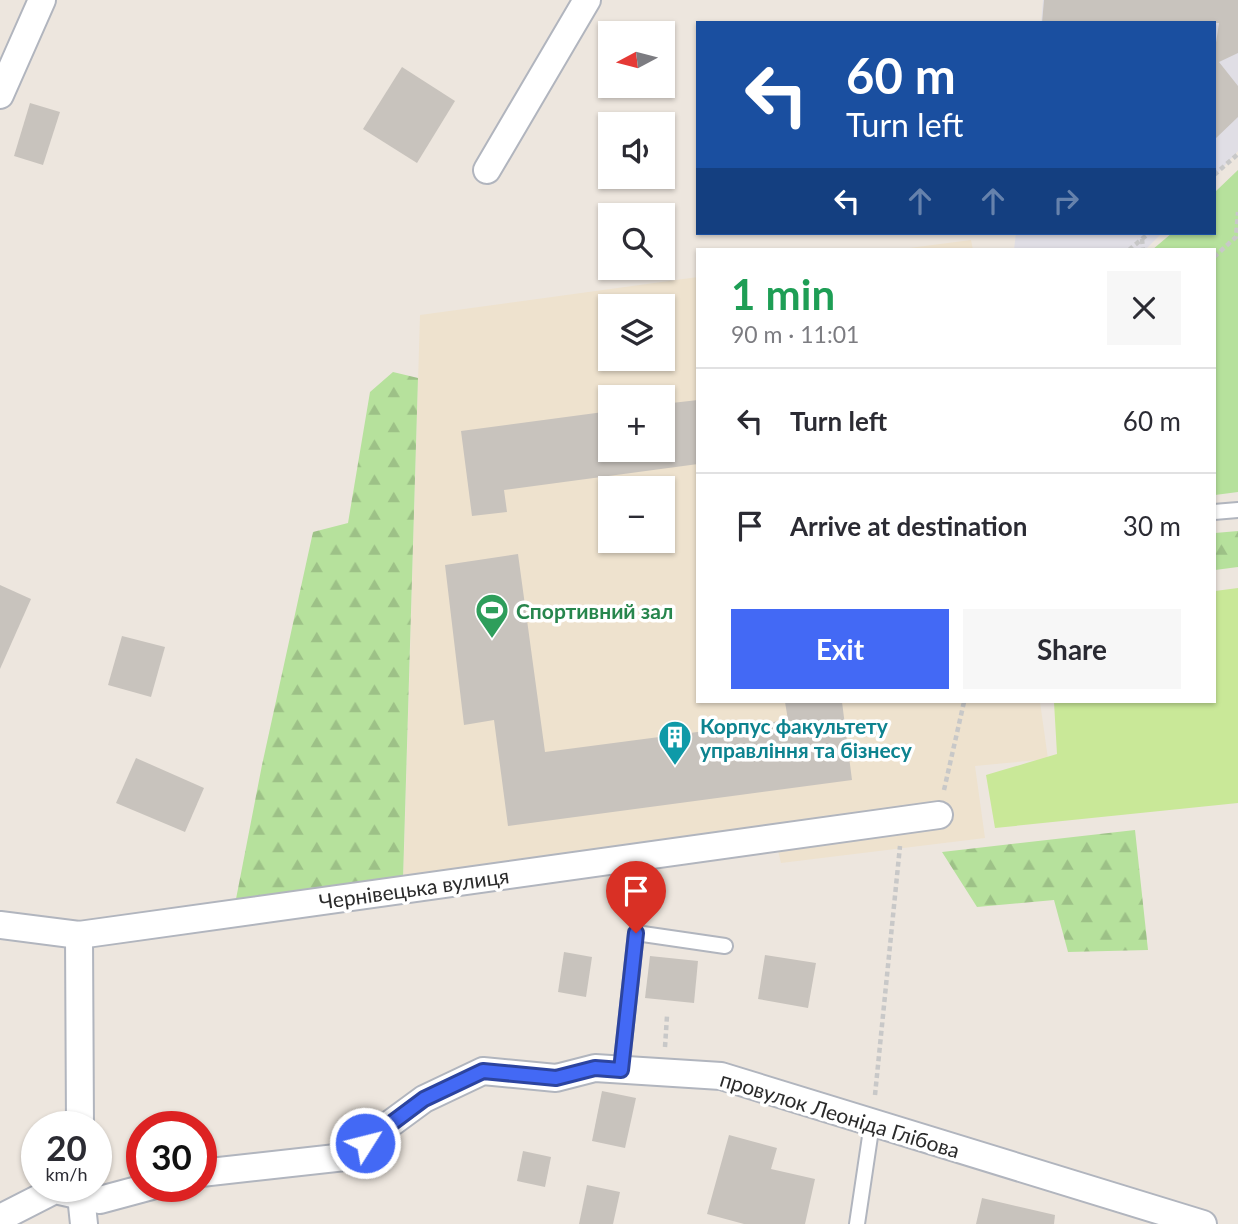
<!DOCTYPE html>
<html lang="en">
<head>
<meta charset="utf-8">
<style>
	:root { --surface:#fff; --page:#f7f7f7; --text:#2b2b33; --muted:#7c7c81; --line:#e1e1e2; --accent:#4369f5 }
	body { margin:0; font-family:Lato,sans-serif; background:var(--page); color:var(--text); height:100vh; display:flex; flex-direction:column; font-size:26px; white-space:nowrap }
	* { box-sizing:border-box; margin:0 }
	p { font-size:23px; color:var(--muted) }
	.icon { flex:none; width:38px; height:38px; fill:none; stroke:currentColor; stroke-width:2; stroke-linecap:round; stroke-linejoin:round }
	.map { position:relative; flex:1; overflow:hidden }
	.panel { position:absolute; left:696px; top:248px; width:520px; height:455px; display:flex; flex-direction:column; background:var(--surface); border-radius:0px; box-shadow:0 2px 5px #0004 }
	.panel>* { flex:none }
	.banner { position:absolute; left:696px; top:21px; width:520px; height:214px; border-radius:0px; box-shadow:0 2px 5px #0004; background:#1a4fa0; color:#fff; overflow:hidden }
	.needle { width:46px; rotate:263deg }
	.fabs { position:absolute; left:598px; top:21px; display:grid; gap:14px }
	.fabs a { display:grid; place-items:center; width:77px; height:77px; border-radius:0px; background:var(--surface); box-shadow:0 2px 5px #0004; font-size:35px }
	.speed { position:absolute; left:21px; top:1111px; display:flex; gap:14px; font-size:35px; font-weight:700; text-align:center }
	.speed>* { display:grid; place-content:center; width:91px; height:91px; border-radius:50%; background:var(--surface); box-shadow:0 2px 5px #0004; line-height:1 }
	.speed small { font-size:18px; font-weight:400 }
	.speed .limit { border:10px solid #d22; background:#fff; color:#111 }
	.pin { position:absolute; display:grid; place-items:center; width:60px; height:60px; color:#fff; margin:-72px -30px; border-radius:50% 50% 50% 0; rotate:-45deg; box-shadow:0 0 7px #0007 }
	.pin .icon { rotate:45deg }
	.me { position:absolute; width:77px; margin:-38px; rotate:54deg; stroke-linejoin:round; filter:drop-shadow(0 0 5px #0008) }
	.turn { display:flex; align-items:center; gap:24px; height:147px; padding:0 35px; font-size:32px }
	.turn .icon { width:91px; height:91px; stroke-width:2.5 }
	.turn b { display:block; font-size:49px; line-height:60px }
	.lanes { display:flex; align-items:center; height:66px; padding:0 35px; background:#0003; justify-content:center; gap:35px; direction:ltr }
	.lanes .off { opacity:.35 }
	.round { display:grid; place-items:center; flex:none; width:74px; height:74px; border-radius:0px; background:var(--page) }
	.overview { display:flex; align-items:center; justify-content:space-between; height:119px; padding:0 35px }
	h1 { font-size:42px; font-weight:700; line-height:52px; color:#1e9e55 }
	.primary-button { display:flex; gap:14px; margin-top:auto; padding:14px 35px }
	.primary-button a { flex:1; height:80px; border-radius:0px; background:var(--accent); color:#fff; font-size:28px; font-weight:700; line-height:80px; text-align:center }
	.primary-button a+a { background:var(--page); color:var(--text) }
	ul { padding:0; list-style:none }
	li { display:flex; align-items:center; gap:21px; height:105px; padding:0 35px; border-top:2px solid var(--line) }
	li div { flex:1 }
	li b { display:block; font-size:26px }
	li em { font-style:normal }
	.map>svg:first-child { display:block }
	.industrial { fill:#e0dee5 }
	.education { fill:#eee2ce; fill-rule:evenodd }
	.grass { fill:#b6e19c }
	.forest { fill:url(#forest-firs) }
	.pitch { fill:#c9e898 }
	.building { fill:#c8c3bd }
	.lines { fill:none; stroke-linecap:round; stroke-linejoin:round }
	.lane-casing { stroke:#b1b5be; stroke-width:18 }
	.street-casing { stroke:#b1b5be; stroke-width:30 }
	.path { stroke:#c8c8c8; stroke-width:4.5; stroke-dasharray:5 3.5; stroke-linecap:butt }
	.lane { stroke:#fff; stroke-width:14 }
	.street { stroke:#fff; stroke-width:26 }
	.route-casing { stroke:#2c449f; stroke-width:18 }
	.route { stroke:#4369f5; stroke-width:12 }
	.labels { text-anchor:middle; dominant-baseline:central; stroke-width:7; stroke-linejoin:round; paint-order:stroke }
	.leisure-label { font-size:21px; font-weight:bold; fill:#27864d; stroke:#fff; text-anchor:start }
	.culture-label { font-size:21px; font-weight:bold; fill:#0d838f; stroke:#fff; text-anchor:start }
	.street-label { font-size:21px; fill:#2b2b2b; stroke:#fff }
</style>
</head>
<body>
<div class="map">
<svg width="1238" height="1224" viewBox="0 0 1238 1224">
	<defs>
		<pattern id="forest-firs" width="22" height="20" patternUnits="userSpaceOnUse" patternTransform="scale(1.75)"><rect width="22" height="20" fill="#b6e19c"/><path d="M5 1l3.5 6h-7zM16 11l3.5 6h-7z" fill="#9dc187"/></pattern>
	</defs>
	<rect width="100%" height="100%" fill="#ede6de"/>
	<!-- industrial -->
	<g class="industrial">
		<polygon points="1043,0 1238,0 1238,151 1215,176 1214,23 1041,23"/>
		<polygon points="1016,233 1162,233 1145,250 1014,250"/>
	</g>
	<!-- education -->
	<g class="education">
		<polygon points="971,240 973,250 894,250"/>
		<path d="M698,277V702H1040L1048,759L975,766L985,838L781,863L775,838L403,890L420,315ZM611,306H663V359H611ZM611,397H663V450H611ZM611,488H663V541H611Z"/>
	</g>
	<!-- grass -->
	<polygon class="grass" points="1238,170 1238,492 1215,495 1214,250 1152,250 1172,233 1214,233 1215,192"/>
	<!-- forest -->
	<g class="forest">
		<polygon points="393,372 418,378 403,880 236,899 262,765 313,532 348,523 370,392"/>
		<polygon points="1238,531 1238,567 1215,570 1215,533"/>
		<polygon points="1135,830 1148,950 1068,952 1054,900 977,907 942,852"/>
	</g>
	<!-- pitch -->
	<polygon class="pitch" points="1238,588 1238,803 995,828 986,775 1057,754 1054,702 1214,702 1215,591"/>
	<!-- building -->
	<g class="building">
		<polygon points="1044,0 1238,0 1238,53 1219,62 1238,86 1238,117 1214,140 1214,56 1219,23 1042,23"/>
		<polygon points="402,67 455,101 417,163 363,129"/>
		<polygon points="30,103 60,112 43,165 14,156"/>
		<polygon points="698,400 698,464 504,490 507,512 472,516 461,431 611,411 611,450 663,450 663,404"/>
		<polygon points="518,554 545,752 788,720 785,702 842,702 852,780 508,826 494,720 464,725 445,565"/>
		<polygon points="0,585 31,599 0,669"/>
		<polygon points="122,636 165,647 151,697 108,685"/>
		<polygon points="136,758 204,788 185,832 116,803"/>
		<polygon points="564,952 592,957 586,997 558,992"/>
		<polygon points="765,955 816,963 808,1008 758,999"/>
		<polygon points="650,956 698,961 694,1003 645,998"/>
		<polygon points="602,1091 636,1098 625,1148 592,1141"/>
		<polygon points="729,1135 777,1148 771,1169 815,1179 805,1224 744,1224 707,1214"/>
		<polygon points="523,1151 551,1157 545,1187 517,1181"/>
		<polygon points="587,1185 620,1192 613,1224 579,1224"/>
		<polygon points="982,1198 1055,1215 1054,1224 976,1224"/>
	</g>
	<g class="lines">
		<defs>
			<g id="lane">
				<polyline points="1214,512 1238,510"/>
				<polyline points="621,1070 636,933 725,946"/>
				<polyline points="857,1224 872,1123"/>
			</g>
			<g id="street">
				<polyline points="0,95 42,0"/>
				<polyline points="487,170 587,0"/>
				<polyline points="0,925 79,935 939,815"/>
				<polyline points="79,935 80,1127"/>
				<polyline points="201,1173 345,1157 424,1099 483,1071 556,1078 595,1068 721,1076 1203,1224"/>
				<polyline points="80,1186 84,1224"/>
				<polyline points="0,1218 55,1190 100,1200 152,1186"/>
			</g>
		</defs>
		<!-- lane casing -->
		<use href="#lane" class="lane-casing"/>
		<!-- street casing -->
		<use href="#street" class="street-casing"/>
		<!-- path -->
		<g class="path">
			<polyline points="1214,175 1238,154"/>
			<polyline points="1142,239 1143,250"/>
			<polyline points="1129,250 1149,233"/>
			<polyline points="1214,257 1236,237 1238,212"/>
			<polyline points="944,790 964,702"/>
			<polyline points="665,1047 667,1016"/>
			<polyline points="875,1095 900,846"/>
		</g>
		<!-- lane -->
		<use href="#lane" class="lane"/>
		<!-- street -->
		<use href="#street" class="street"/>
	</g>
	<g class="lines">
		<defs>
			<polyline id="route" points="365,1143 424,1099 483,1071 556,1078 595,1068 621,1070 636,933"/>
		</defs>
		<!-- route casing -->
		<use href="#route" class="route-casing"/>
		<!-- route -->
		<use href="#route" class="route"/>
	</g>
	<!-- icons -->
	<defs>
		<symbol id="stadium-pin" viewBox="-11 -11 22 30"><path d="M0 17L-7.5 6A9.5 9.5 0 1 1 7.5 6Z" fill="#2e9e5b" stroke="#fff"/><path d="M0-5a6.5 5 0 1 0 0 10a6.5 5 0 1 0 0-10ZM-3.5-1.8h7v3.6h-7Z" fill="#fff"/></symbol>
		<symbol id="building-pin" viewBox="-11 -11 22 30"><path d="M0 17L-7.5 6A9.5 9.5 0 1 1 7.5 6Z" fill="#0f9aa8" stroke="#fff"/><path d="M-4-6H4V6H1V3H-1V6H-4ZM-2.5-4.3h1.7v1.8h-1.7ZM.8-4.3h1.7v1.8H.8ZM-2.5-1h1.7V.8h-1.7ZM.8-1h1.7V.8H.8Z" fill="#fff"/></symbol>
	</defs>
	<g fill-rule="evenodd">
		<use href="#stadium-pin" x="473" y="591" width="38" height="52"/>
		<use href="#building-pin" x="656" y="718" width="38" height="52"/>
	</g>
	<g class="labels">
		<!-- leisure labels -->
		<g class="leisure-label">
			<text x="516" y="610">Спортивний зал</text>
		</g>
		<!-- culture labels -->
		<g class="culture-label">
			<text x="700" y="725">Корпус факультету<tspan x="700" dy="24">управління та бізнесу</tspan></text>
		</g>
		<!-- street labels -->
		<g class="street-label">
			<text transform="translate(414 888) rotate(-8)">Чернівецька вулиця</text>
			<text transform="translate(840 1114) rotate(17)">провулок Леоніда Глібова</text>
		</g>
	</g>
</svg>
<div class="fabs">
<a><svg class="needle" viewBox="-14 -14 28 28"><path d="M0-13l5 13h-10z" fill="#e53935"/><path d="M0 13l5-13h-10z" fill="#7c7c81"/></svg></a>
<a><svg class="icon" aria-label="sound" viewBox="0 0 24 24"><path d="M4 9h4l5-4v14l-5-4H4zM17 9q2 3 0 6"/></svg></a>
<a><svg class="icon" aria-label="search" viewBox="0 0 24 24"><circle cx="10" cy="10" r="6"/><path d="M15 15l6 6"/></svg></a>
<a><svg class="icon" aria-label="layers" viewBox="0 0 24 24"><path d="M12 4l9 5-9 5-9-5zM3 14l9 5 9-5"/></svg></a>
<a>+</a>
<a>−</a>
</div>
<div class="speed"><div>20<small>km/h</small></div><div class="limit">30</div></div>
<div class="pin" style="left:636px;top:933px;background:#d93025"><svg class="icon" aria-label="arrive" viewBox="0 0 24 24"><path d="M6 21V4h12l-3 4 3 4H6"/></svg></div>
<svg class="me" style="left:365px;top:1143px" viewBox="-20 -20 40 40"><circle r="17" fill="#4369f5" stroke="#fff" stroke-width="3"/><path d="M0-11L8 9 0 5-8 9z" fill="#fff"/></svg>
<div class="banner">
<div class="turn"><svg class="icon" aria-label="left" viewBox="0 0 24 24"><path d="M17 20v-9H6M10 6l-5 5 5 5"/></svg><div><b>60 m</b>Turn left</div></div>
<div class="lanes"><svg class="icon" aria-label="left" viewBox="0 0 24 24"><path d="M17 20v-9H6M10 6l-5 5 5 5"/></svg><svg class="icon off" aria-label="ahead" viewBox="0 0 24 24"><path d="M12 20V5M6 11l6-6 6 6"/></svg><svg class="icon off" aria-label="ahead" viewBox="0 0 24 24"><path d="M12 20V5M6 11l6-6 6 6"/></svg><svg class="icon off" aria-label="right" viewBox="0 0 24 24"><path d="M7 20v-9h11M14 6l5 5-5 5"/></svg></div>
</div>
<section class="panel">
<div class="overview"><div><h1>1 min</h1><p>90 m · 11:01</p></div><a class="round"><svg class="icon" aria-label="close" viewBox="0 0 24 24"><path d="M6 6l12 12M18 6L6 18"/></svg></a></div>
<ul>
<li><svg class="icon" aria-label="left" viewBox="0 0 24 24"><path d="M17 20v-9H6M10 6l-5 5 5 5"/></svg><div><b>Turn left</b></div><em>60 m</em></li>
<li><svg class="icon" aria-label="arrive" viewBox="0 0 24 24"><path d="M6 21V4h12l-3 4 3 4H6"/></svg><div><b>Arrive at destination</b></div><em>30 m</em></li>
</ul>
<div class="primary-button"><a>Exit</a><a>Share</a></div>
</section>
</div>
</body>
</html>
